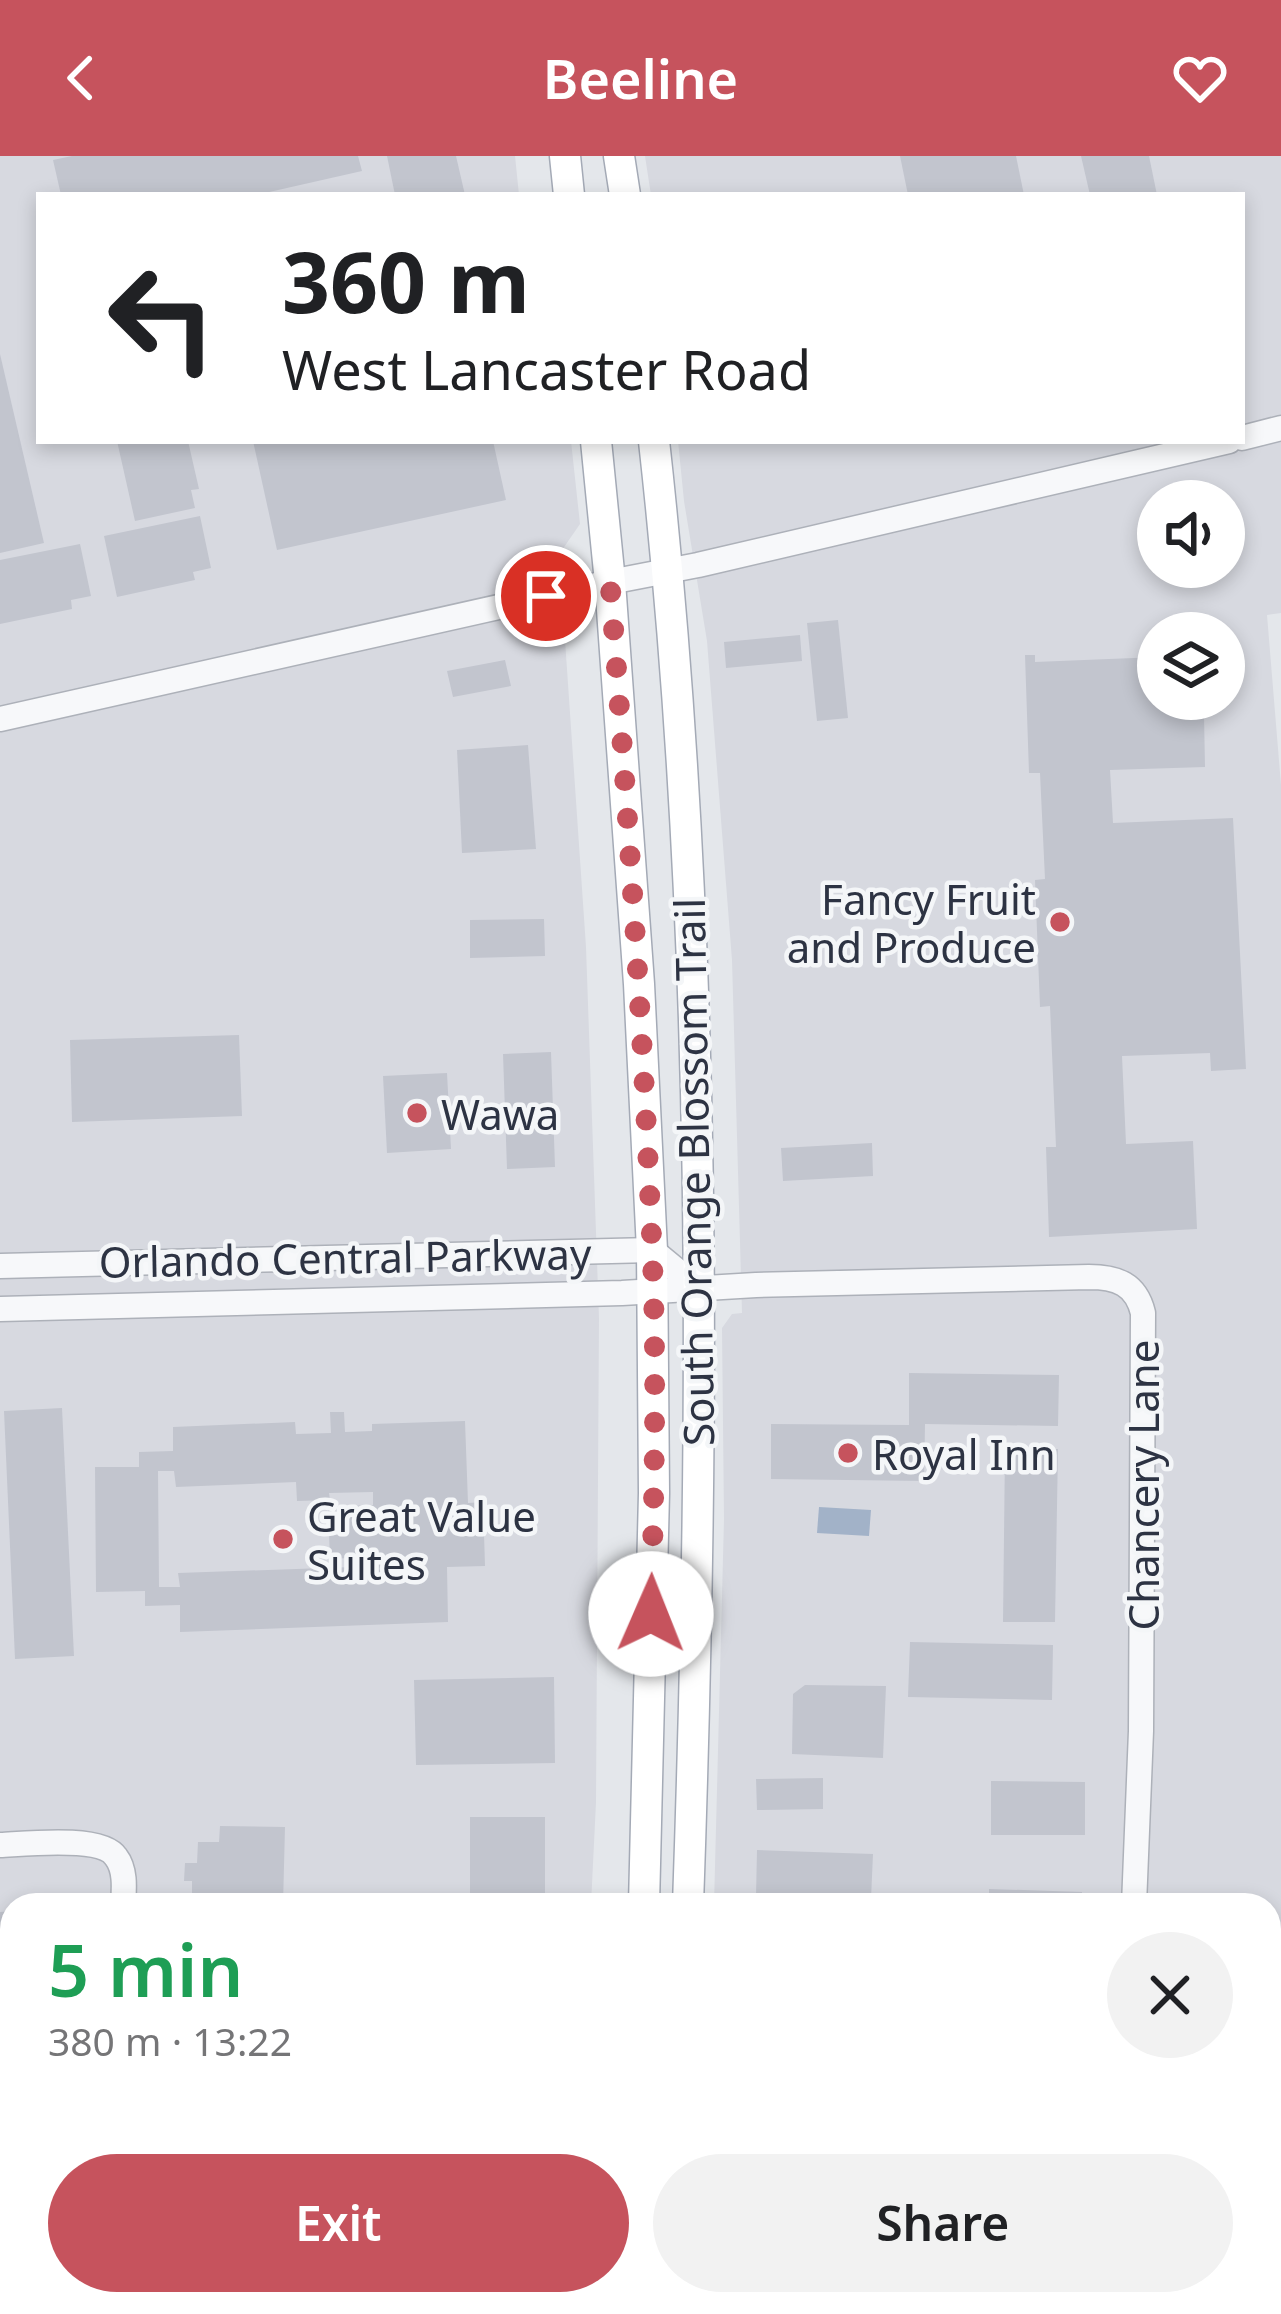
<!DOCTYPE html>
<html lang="en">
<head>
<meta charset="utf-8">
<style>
	:root { --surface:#fff; --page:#f2f2f2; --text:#202124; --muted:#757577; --accent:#c6535d }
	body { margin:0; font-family:"Noto Sans",sans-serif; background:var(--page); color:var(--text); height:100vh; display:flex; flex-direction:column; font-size:45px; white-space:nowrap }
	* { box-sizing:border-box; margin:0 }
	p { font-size:39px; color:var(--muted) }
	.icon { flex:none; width:66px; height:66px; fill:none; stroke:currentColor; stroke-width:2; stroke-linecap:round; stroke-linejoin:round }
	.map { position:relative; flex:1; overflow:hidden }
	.details { position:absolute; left:0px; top:1737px; width:1281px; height:423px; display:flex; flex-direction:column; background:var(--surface); border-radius:36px 36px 0 0; box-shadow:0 6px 18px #0003 }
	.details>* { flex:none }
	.guide { position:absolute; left:36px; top:36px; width:1209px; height:252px; border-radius:0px; box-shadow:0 6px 18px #0003; background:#fff; color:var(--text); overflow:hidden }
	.fabs { position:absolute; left:1137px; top:324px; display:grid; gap:24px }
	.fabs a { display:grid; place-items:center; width:108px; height:108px; border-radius:50%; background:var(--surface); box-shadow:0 6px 18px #0003; font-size:60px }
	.pin { position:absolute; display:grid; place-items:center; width:102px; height:102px; color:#fff; margin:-51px; border:6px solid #fff; border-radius:50%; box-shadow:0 3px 12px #0007 }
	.me { position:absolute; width:132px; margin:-66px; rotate:1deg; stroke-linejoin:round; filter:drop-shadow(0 0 9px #0008) }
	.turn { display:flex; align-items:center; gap:42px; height:252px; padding:0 48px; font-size:54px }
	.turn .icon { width:156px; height:156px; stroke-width:2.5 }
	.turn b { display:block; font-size:84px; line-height:102px }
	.round { display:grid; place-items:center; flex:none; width:126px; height:126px; border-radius:63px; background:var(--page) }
	.head { display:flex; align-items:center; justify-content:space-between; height:204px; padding:0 48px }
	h1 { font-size:72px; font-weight:600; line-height:90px; color:#1e9e55 }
	.primary-button { display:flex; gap:24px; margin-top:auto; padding:24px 48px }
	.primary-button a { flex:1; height:138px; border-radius:72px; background:var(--accent); color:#fff; font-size:48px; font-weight:600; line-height:138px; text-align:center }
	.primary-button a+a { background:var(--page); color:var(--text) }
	header { display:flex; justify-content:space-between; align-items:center; height:156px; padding:0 48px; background:var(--accent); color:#fff; font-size:54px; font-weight:600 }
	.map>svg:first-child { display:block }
	.built { fill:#d7d9e0; fill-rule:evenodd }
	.water { fill:#a2b2c8 }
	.building { fill:#c2c5ce; fill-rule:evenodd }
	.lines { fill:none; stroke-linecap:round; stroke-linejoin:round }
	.minor-casing { stroke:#adb1b9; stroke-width:27 }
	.major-casing { stroke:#a4aab6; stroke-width:33 }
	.minor { stroke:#f7f8fa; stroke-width:24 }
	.major { stroke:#fff; stroke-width:30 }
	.route { stroke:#c6535d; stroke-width:21; stroke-dasharray:0 37.8 }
	.poi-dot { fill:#c6535d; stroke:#f4f6f8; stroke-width:4.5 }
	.labels { text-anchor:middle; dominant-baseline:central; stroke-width:9; stroke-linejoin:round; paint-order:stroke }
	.poi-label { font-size:42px; fill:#2d3343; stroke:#f4f6f8; text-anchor:start }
	.street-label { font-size:42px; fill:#2d3343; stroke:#f4f6f8 }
</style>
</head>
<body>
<header><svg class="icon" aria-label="back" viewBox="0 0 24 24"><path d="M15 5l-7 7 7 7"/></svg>Beeline<svg class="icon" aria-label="heart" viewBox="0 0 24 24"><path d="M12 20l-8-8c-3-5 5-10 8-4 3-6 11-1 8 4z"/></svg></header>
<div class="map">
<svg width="1281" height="2158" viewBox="0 0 1281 2158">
	<rect width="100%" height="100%" fill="#e4e7eb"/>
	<!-- built -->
	<g class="built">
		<polygon points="0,0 515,0 519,39 39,39 39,285 571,285 580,368 551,410 565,484 586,791 599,1162 596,1646 591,1749 12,1749 12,2148 579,2148 578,2158 0,2158"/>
		<path d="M645,0H1281V457L1267,459L1281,629V2158H699L700,2148H1269V1749H714L724,1363L722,1172L732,1158L742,1157L732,804L707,485L684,345L678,285H1242V39H651ZM1158,345H1224V411H1158ZM1158,477H1224V543H1158Z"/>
	</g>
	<!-- water -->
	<polygon class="water" points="819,1351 871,1354 869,1380 817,1377"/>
	<!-- building -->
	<g class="building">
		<polygon points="72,0 358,0 362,15 256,39 61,39 53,4"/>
		<polygon points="387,0 456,0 465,39 395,39"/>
		<polygon points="900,0 1016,0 1024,39 908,39"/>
		<polygon points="1081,0 1149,0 1157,39 1090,39"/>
		<polygon points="0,198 44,387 0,397"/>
		<polygon points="117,285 188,285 199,333 191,334 195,352 135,365"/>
		<polygon points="253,285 493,285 506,344 277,394"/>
		<polygon points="200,360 211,412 193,416 195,424 117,441 104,380"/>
		<polygon points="80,388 91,440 71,444 72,453 0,468 0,404"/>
		<polygon points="838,464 848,562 817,565 807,467"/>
		<polygon points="800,479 802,505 726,512 724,486"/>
		<polygon points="1025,499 1035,499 1035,506 1158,501 1158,543 1213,543 1214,559 1204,559 1205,611 1110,614 1113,667 1233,662 1246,913 1211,915 1210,897 1122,900 1126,988 1193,985 1197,1073 1049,1081 1046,991 1056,991 1050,850 1040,851 1035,724 1045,723 1040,617 1029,617"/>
		<polygon points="505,504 511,530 453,541 447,515"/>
		<polygon points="528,589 536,693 462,697 457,594"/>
		<polygon points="544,763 545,800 470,802 470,764"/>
		<polygon points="239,879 242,960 72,966 70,884"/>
		<polygon points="551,896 555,1011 507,1013 503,898"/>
		<polygon points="447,917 451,993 387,997 383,920"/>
		<polygon points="872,987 873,1020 783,1025 781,992"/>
		<polygon points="909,1217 1059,1219 1058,1270 925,1268 924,1325 771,1323 771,1268 909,1269"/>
		<polygon points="62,1252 74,1500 15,1503 4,1255"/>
		<path d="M330,1256H344L345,1276L372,1275V1268L465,1265L468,1347L483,1346L485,1410L447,1411L448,1466L180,1476V1449L145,1450V1435L96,1436L95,1311H139V1296L173,1295V1271L295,1266L296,1278L331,1277ZM158,1315H174L176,1331L296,1326L297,1345L330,1344L329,1337L373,1336V1349L328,1351L330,1403L367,1401L368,1423H353V1411L178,1417L180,1431H159Z"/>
		<polygon points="1005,1293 1058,1293 1055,1466 1003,1466"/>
		<polygon points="910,1486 1053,1489 1052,1544 908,1541"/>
		<polygon points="554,1521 555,1607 416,1609 414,1524"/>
		<polygon points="805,1529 886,1530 883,1602 792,1598 793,1538"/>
		<polygon points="823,1622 823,1653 757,1654 756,1623"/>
		<polygon points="991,1625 1085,1626 1085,1679 991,1679"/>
		<polygon points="470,1661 545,1661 545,1746 528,1746 528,1749 470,1749"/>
		<polygon points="220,1670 285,1671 283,1749 223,1749 223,1745 192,1744 192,1725 184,1725 185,1707 197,1707 198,1686 219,1686"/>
		<polygon points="757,1694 873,1698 871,1743 756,1740"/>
		<polygon points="989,1733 1082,1736 1082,1749 989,1749"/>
		<polygon points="12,1755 12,1880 0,1880 0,1756"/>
		<polygon points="0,1919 12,1966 12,1987 0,1989"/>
		<polygon points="178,2148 357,2148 357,2158 177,2158"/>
		<polygon points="489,2148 545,2148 544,2158 489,2158"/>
		<rect x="1203" y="2148" width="46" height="10"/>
		<polygon points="438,2149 485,2151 484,2158 438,2158"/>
	</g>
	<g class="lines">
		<defs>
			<g id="minor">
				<polyline points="1242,282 1281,272"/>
				<polyline points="0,563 610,426 698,409 1229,285"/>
				<polyline points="0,1110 652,1094 698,1132"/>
				<path d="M0,1153L622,1137L756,1129L1089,1121C1117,1121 1136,1128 1143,1157L1141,1575L1134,1749"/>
				<path d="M0,1689C24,1688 102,1679 116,1701C126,1714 124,1733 123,1749"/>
				<polyline points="0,2064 12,2062"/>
				<polyline points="111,2158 111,2148"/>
				<polyline points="1121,2158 1122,2148"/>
			</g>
			<g id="major">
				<polyline points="565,0 569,39"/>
				<polyline points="619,0 625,39"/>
				<polyline points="596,285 610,426 639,828 652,1094 654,1337 644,1749"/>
				<path d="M654,285C708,770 705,1262 688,1749"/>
				<polyline points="630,2158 630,2148"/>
				<polyline points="675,2158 675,2148"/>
			</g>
		</defs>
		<!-- minor casing -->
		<use href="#minor" class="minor-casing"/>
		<!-- major casing -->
		<use href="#major" class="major-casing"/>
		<!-- minor -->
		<use href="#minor" class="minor"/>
		<!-- major -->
		<use href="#major" class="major"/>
	</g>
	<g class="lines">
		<!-- route -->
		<path class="route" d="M546,440L610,426C627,648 643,870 652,1092C657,1214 654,1336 651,1458"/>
	</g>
	<!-- markers -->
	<g class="poi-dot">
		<circle cx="1060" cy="766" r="12"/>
		<circle cx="417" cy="957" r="12"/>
		<circle cx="848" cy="1297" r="12"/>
		<circle cx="283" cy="1383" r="12"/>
	</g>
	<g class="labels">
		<!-- poi labels -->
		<g class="poi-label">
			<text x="1036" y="742" text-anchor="end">Fancy Fruit<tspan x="1036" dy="48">and Produce</tspan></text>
			<text x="441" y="957">Wawa</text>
			<text x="872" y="1297">Royal Inn</text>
			<text x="307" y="1359">Great Value<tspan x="307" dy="48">Suites</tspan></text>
		</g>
		<!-- street labels -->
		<g class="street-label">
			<text transform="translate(693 1016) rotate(-91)">South Orange Blossom Trail</text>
			<text transform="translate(345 1101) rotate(-1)">Orlando Central Parkway</text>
			<text transform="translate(1142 1329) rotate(-90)">Chancery Lane</text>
		</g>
	</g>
</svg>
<div class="fabs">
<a><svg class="icon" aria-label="sound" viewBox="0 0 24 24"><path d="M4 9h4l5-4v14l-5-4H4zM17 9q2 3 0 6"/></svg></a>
<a><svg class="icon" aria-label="layers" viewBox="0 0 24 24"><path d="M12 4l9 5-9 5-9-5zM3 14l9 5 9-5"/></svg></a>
</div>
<div class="pin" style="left:546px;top:440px;background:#d93025"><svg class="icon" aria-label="arrive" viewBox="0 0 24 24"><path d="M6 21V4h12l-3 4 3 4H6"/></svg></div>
<svg class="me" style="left:651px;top:1458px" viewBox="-20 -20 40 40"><circle r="19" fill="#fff"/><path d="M0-13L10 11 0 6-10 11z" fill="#c6535d"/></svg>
<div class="guide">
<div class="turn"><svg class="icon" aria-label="left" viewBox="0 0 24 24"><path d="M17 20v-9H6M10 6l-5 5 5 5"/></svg><div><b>360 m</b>West Lancaster Road</div></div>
</div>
<section class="details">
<div class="head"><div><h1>5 min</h1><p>380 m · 13:22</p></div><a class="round"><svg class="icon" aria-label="close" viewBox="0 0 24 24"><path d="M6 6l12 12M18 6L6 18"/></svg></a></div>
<div class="primary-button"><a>Exit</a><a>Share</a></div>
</section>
</div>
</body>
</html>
